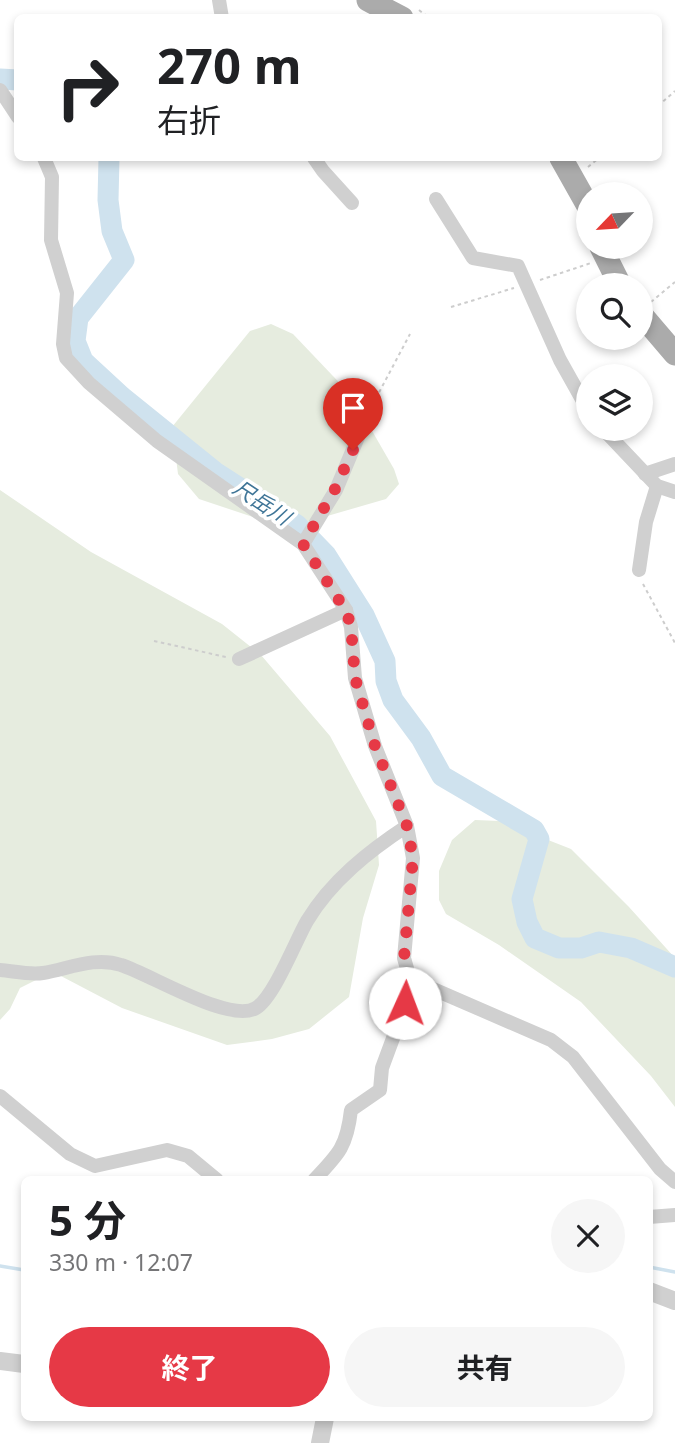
<!DOCTYPE html>
<html lang="ja">
<head>
<meta charset="utf-8">
<style>
	:root { --surface:#fff; --page:#f6f6f6; --text:#202124; --muted:#757577; --accent:#e63946 }
	body { margin:0; font-family:"Noto Sans","Noto Sans JP",sans-serif; background:var(--page); color:var(--text); height:100vh; display:flex; flex-direction:column; font-size:26px; white-space:nowrap }
	* { box-sizing:border-box; margin:0 }
	p { font-size:23px; color:var(--muted) }
	.icon { flex:none; width:38px; height:38px; fill:none; stroke:currentColor; stroke-width:2; stroke-linecap:round; stroke-linejoin:round }
	.map { position:relative; flex:1; overflow:hidden }
	.side { position:absolute; left:21px; top:1176px; width:632px; height:245px; display:flex; flex-direction:column; background:var(--surface); border-radius:10px; box-shadow:0 4px 10px #0003 }
	.side>* { flex:none }
	.banner { position:absolute; left:14px; top:14px; width:648px; height:147px; border-radius:10px; box-shadow:0 4px 10px #0003; background:#fff; color:var(--text); overflow:hidden }
	.needle { width:46px; rotate:245deg }
	.buttons { position:absolute; left:576px; top:182px; display:grid; gap:14px }
	.buttons a { display:grid; place-items:center; width:77px; height:77px; border-radius:50%; background:var(--surface); box-shadow:0 4px 10px #0003; font-size:35px }
	.pin { position:absolute; display:grid; place-items:center; width:60px; height:60px; color:#fff; margin:-72px -30px; border-radius:50% 50% 50% 0; rotate:-45deg; box-shadow:0 0 7px #0007 }
	.pin .icon { rotate:45deg }
	.me { position:absolute; width:77px; margin:-38px; rotate:2deg; stroke-linejoin:round; filter:drop-shadow(0 0 5px #0008) }
	.turn { display:flex; align-items:center; gap:24px; height:147px; padding:0 28px; font-size:32px }
	.turn .icon { width:91px; height:91px; stroke-width:2.5 }
	.turn b { display:block; font-size:49px; line-height:60px }
	.round { display:grid; place-items:center; flex:none; width:74px; height:74px; border-radius:37px; background:var(--page) }
	.overview { display:flex; align-items:center; justify-content:space-between; height:119px; padding:0 28px }
	h1 { font-size:42px; font-weight:700; line-height:52px }
	.cta { display:flex; gap:14px; margin-top:auto; padding:14px 28px }
	.cta a { flex:1; height:80px; border-radius:42px; background:var(--accent); color:#fff; font-size:28px; font-weight:700; line-height:80px; text-align:center }
	.cta a+a { background:var(--page); color:var(--text) }
	.map>svg:first-child { display:block }
	.green { fill:#e6ecdf }
	.lines { fill:none; stroke-linecap:round; stroke-linejoin:round }
	.stream { stroke:#cfe2ee; stroke-width:3.5 }
	.river { stroke:#cfe2ee; stroke-width:21 }
	.path { stroke:#cdcdcd; stroke-width:2; stroke-dasharray:3.5 3.5; stroke-linecap:butt }
	.minor { stroke:#d0d0d0; stroke-width:14 }
	.tertiary { stroke:#d0d0d0; stroke-width:18 }
	.primary { stroke:#ababab; stroke-width:23 }
	.route { stroke:#e63946; stroke-width:12; stroke-dasharray:0 21.6 }
	.labels { text-anchor:middle; dominant-baseline:central; stroke-width:7; stroke-linejoin:round; paint-order:stroke }
	.water-label { font-size:21px; font-style:italic; fill:#3f7597; stroke:#fff }
</style>
</head>
<body>
<div class="map">
<svg width="675" height="1443" viewBox="0 0 675 1443">
	<rect width="100%" height="100%" fill="#fff"/>
	<!-- green -->
	<g class="green">
		<polygon points="271,324 293,334 352,396 394,469 399,484 386,499 310,521 265,521 199,499 178,474 172,427 250,331"/>
		<polygon points="0,490 91,552 222,624 261,655 330,736 376,821 379,865 363,918 349,997 309,1029 272,1039 227,1045 122,1008 59,975 36,980 20,988 10,1009 0,1020"/>
		<polygon points="475,820 500,821 571,849 629,907 675,958 675,1107 651,1076 581,1002 499,945 446,914 439,900 439,871 452,840"/>
	</g>
	<g class="lines">
		<!-- stream -->
		<g class="stream">
			<polyline points="0,1266 24,1270"/>
			<polyline points="649,1267 675,1272"/>
		</g>
		<!-- river -->
		<g class="river">
			<polyline points="0,79 18,80"/>
			<polyline points="109,158 108,200 112,231 124,260 78,318 75,341 83,361 122,397 215,472 297,525 326,555 364,615 385,661 386,681 393,700 421,738 442,776 534,830 539,839 522,899 527,922 535,938 559,948 581,948 599,942 631,948 675,967"/>
		</g>
		<!-- path -->
		<g class="path">
			<polyline points="419,10 429,18"/>
			<polyline points="658,106 675,91"/>
			<polyline points="588,167 599,158"/>
			<polyline points="540,280 591,263"/>
			<polyline points="651,302 675,282"/>
			<polyline points="451,307 514,288"/>
			<polyline points="366,417 410,334"/>
			<polyline points="643,584 675,643"/>
			<polyline points="154,641 226,657"/>
		</g>
		<!-- minor -->
		<g class="minor">
			<polyline points="219,0 222,18"/>
			<polyline points="0,90 18,117"/>
			<path d="M44,158L52,177L51,240L67,293L63,344L66,358L89,383L157,441L303,544L346,610L351,627L355,678L375,746L407,826L413,858L404,958L410,979L406,1003L382,1068L380,1090L351,1110C347,1146 339,1154 314,1180"/>
			<polyline points="314,158 323,171 352,203"/>
			<polyline points="436,199 473,258 518,266 560,360 588,410"/>
			<polyline points="603,429 657,486 675,492"/>
			<polyline points="645,474 675,464"/>
			<polyline points="303,544 336,490 361,430"/>
			<polyline points="639,570 646,522 657,486"/>
			<polyline points="239,659 346,610"/>
			<path d="M0,970C13,971 29,975 43,973C68,969 95,956 121,965C150,974 230,1024 256,1008C274,997 295,942 307,921C331,881 369,851 407,826"/>
			<polyline points="410,979 551,1040 573,1057 660,1169 675,1182"/>
			<polyline points="0,1096 70,1154 95,1166 167,1150 188,1156 217,1180"/>
			<polyline points="649,1217 675,1215"/>
		</g>
		<!-- tertiary -->
		<g class="tertiary">
			<polyline points="649,1291 675,1301"/>
			<polyline points="0,1361 24,1364"/>
			<polyline points="320,1443 325,1418"/>
		</g>
		<!-- primary -->
		<g class="primary">
			<polyline points="368,0 402,18"/>
			<polyline points="561,158 588,206"/>
			<polyline points="601,247 620,285"/>
			<polyline points="640,313 675,354"/>
		</g>
	</g>
	<g class="lines">
		<!-- route -->
		<polyline class="route" points="353,450 335,489 303,544 346,611 351,626 355,678 375,746 407,826 413,858 404,958 410,979 405,1003"/>
	</g>
	<g class="labels">
		<!-- water labels -->
		<g class="water-label">
			<text transform="translate(262 502) rotate(33)">尺岳川</text>
		</g>
	</g>
</svg>
<div class="buttons">
<a><svg class="needle" viewBox="-14 -14 28 28"><path d="M0-13l5 13h-10z" fill="#e53935"/><path d="M0 13l5-13h-10z" fill="#757577"/></svg></a>
<a><svg class="icon" aria-label="search" viewBox="0 0 24 24"><circle cx="10" cy="10" r="6"/><path d="M15 15l6 6"/></svg></a>
<a><svg class="icon" aria-label="layers" viewBox="0 0 24 24"><path d="M12 4l9 5-9 5-9-5zM3 14l9 5 9-5"/></svg></a>
</div>
<div class="pin" style="left:353px;top:450px;background:#d93025"><svg class="icon" aria-label="arrive" viewBox="0 0 24 24"><path d="M6 21V4h12l-3 4 3 4H6"/></svg></div>
<svg class="me" style="left:405px;top:1003px" viewBox="-20 -20 40 40"><circle r="19" fill="#fff"/><path d="M0-13L10 11 0 6-10 11z" fill="#e63946"/></svg>
<div class="banner">
<div class="turn"><svg class="icon" aria-label="right" viewBox="0 0 24 24"><path d="M7 20v-9h11M14 6l5 5-5 5"/></svg><div><b>270 m</b>右折</div></div>
</div>
<section class="side">
<div class="overview"><div><h1>5 分</h1><p>330 m · 12:07</p></div><a class="round"><svg class="icon" aria-label="close" viewBox="0 0 24 24"><path d="M6 6l12 12M18 6L6 18"/></svg></a></div>
<div class="cta"><a>終了</a><a>共有</a></div>
</section>
</div>
</body>
</html>
